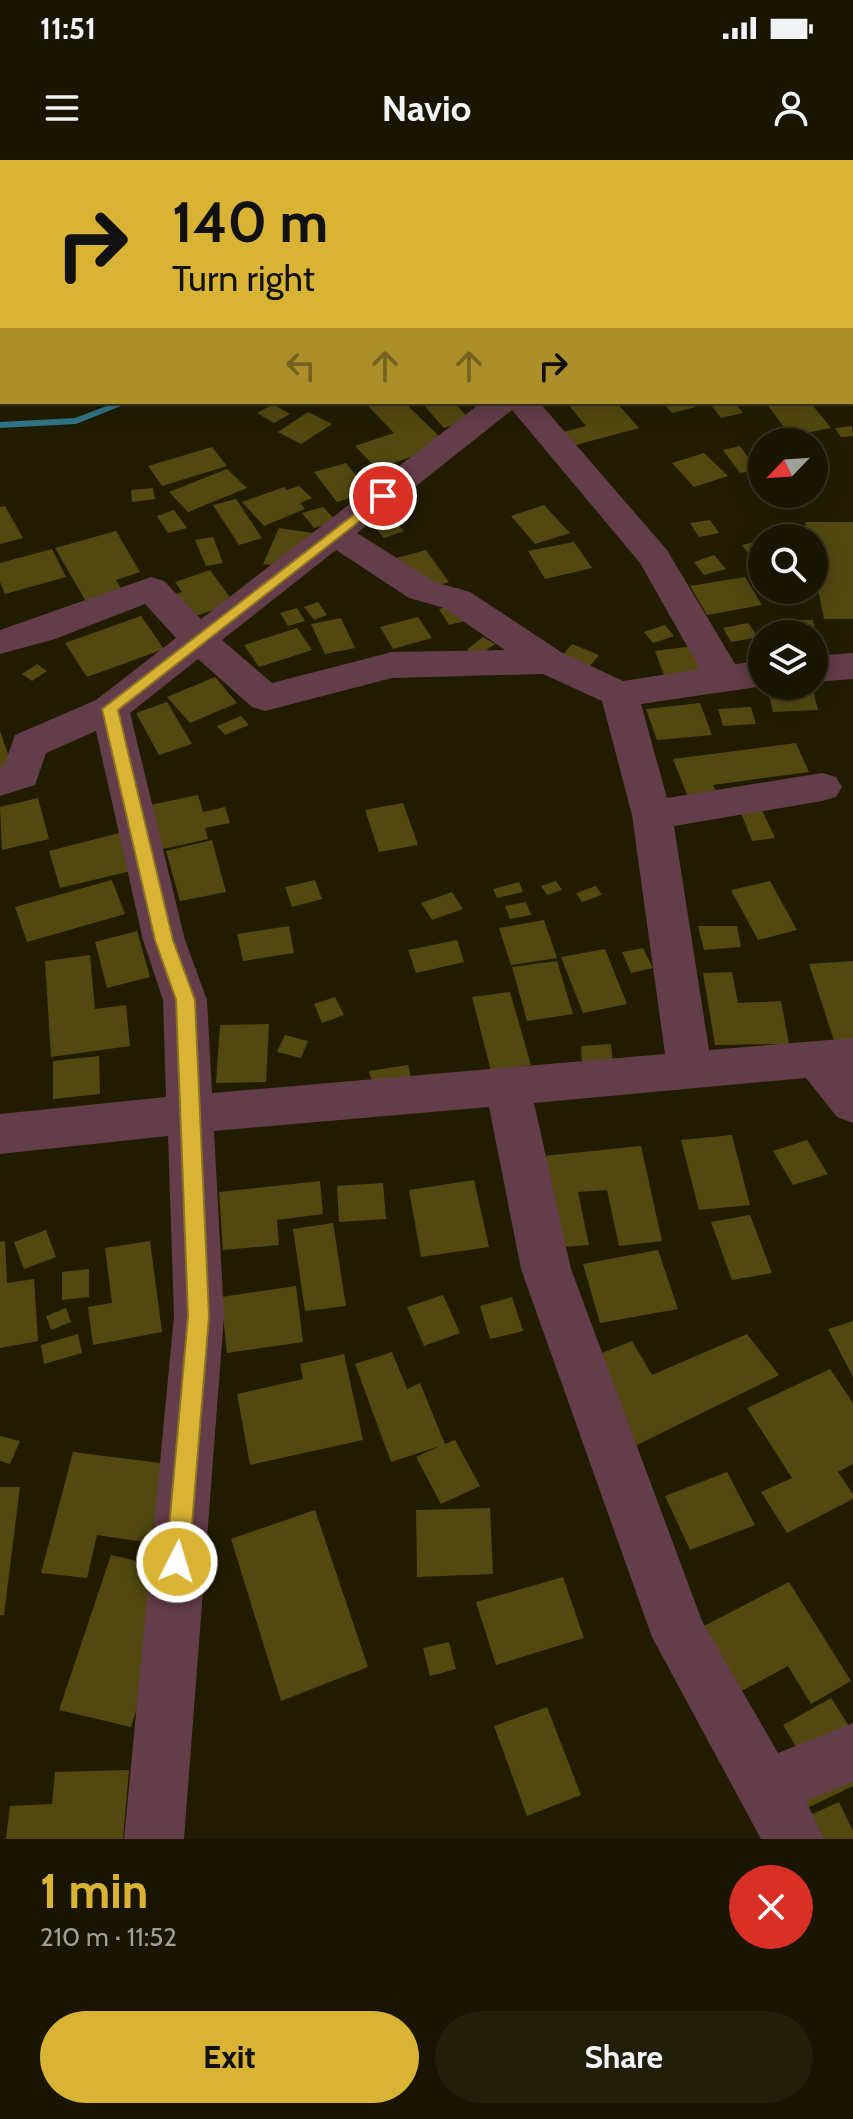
<!DOCTYPE html>
<html lang="en">
<head>
<meta charset="utf-8">
<style>
	:root { --surface:#191500; --page:#221e0a; --text:#f1f3f6; --muted:#9f9f99; --line:#373422; --accent:#d9b334 }
	body { margin:0; font-family:Cabin,sans-serif; background:var(--page); color:var(--text); height:100vh; display:flex; flex-direction:column; font-size:30px; white-space:nowrap }
	* { box-sizing:border-box; margin:0 }
	p { font-size:26px; color:var(--muted) }
	.icon { flex:none; width:44px; height:44px; fill:none; stroke:currentColor; stroke-width:2; stroke-linecap:round; stroke-linejoin:round }
	.map { position:relative; height:1679px; overflow:hidden }
	.panel { display:flex; flex-direction:column; background:var(--surface); flex:1 }
	.panel>* { flex:none }
	.hud { position:absolute; left:0px; top:0px; width:854px; height:244px; box-shadow:0 4px 20px #0003,0 0 0 2px var(--line); background:#d9b334; color:#111; overflow:hidden }
	.needle { width:52px; rotate:245deg }
	.controls { position:absolute; left:748px; top:268px; display:grid; gap:16px }
	.controls a { display:grid; place-items:center; width:80px; height:80px; border-radius:50%; background:var(--surface); box-shadow:0 4px 20px #0003,0 0 0 2px var(--line); font-size:40px }
	.pin { position:absolute; display:grid; place-items:center; width:68px; height:68px; color:#fff; margin:-34px; border:4px solid #fff; border-radius:50%; box-shadow:0 2px 8px #0007 }
	.me { position:absolute; width:88px; margin:-44px; rotate:5deg; stroke-linejoin:round; filter:drop-shadow(0 0 6px #0008) }
	.turn { display:flex; align-items:center; gap:28px; height:168px; padding:0 40px; font-size:36px }
	.turn .icon { width:104px; height:104px; stroke-width:2.5 }
	.turn b { display:block; font-size:56px; line-height:68px }
	.lanes { display:flex; align-items:center; height:76px; padding:0 40px; background:#0003; justify-content:center; gap:40px; direction:ltr }
	.lanes .off { opacity:.35 }
	.round { display:grid; place-items:center; flex:none; width:84px; height:84px; border-radius:42px; background:var(--page) }
	.summary { display:flex; align-items:center; justify-content:space-between; height:136px; padding:0 40px }
	h1 { font-size:48px; font-weight:800; line-height:60px; color:var(--accent) }
	.cta { display:flex; gap:16px; margin-top:auto; padding:16px 40px }
	.cta a { flex:1; height:92px; border-radius:48px; background:var(--accent); color:#111; font-size:32px; font-weight:800; line-height:92px; text-align:center }
	.cta a+a { background:var(--page); color:var(--text) }
	.status { display:flex; justify-content:space-between; align-items:center; height:56px; padding:0 40px; background:var(--surface); direction:ltr }
	.status svg { height:22px; fill:currentColor }
	header { display:flex; justify-content:space-between; align-items:center; height:104px; padding:0 40px; background:var(--surface); font-size:36px; font-weight:800 }
	.map>svg:first-child { display:block }
	.lines { fill:none; stroke-linecap:round; stroke-linejoin:round }
	.stream { fill:#2f7487; fill-rule:evenodd }
	.building { fill:#524810 }
	.minor { fill:#633d49; fill-rule:evenodd }
	.route { fill:#d9b334; stroke:#8d7422; stroke-width:2 }
</style>
</head>
<body>
<div class="status"><b>11:51</b><svg viewBox="0 0 49 12"><path d="M0 12V9h3v3zM5 12V6h3v6zM10 12V3h3v9zM15 12V0h3v12zM26 1h20v11H26zM47 4h2v5h-2z"/></svg></div>
<header><svg class="icon" aria-label="menu" viewBox="0 0 24 24"><path d="M4 6h16M4 12h16M4 18h16"/></svg>Navio<svg class="icon" aria-label="person" viewBox="0 0 24 24"><circle cx="12" cy="8" r="4"/><path d="M4 21q1-7 8-7t8 7"/></svg></header>
<div class="map">
<svg width="853" height="1679" viewBox="0 0 853 1679">
	<rect width="100%" height="100%" fill="#211c00"/>
	<g class="lines">
		<!-- stream -->
		<polygon class="stream" points="117,242 131,242 76,264 0,268 0,262 75,258"/>
	</g>
	<!-- building -->
	<g class="building">
		<polygon points="381,242 404,242 447,284 377,309 355,286 394,273 368,246"/>
		<polygon points="421,242 454,242 470,260 444,268"/>
		<polygon points="566,242 616,242 639,268 572,286 560,273 586,266"/>
		<polygon points="662,242 692,242 696,247 672,253"/>
		<polygon points="718,242 734,242 743,253 721,258 710,244"/>
		<polygon points="765,242 810,242 831,268 791,276"/>
		<polygon points="273,244 290,254 274,263 257,253"/>
		<polygon points="308,252 332,264 301,284 278,272"/>
		<polygon points="852,266 853,276 841,277 835,268"/>
		<polygon points="740,286 757,310 740,313 723,290"/>
		<polygon points="212,287 227,306 162,326 148,306"/>
		<polygon points="704,293 728,316 694,327 672,303"/>
		<polygon points="346,303 369,332 337,342 314,312"/>
		<polygon points="227,309 247,328 188,352 169,332"/>
		<polygon points="299,326 312,338 300,343 305,349 264,366 242,342 284,327 287,330"/>
		<polygon points="153,328 155,339 132,342 131,330"/>
		<polygon points="236,339 262,378 239,385 213,345"/>
		<polygon points="544,345 570,373 535,384 511,356"/>
		<polygon points="5,346 23,378 0,384 0,347"/>
		<polygon points="323,347 336,361 314,368 302,353"/>
		<polygon points="174,350 187,368 168,373 157,356"/>
		<polygon points="393,358 404,371 384,378 373,365"/>
		<polygon points="710,360 719,373 699,377 690,363"/>
		<polygon points="805,362 853,362 853,459 824,459 814,409 814,378 808,378"/>
		<polygon points="279,368 313,373 298,409 263,404"/>
		<polygon points="116,371 140,412 116,420 125,435 88,445 55,388"/>
		<polygon points="213,377 223,403 206,406 195,380"/>
		<polygon points="762,380 762,403 756,404 742,385"/>
		<polygon points="574,382 592,408 545,419 528,391"/>
		<polygon points="52,389 66,417 5,434 0,422 0,403"/>
		<polygon points="426,390 449,422 415,432 393,399"/>
		<polygon points="714,395 726,409 704,415 694,402"/>
		<polygon points="210,410 234,443 184,460 167,437 182,432 175,422"/>
		<polygon points="745,417 762,445 707,455 690,426"/>
		<polygon points="318,442 327,455 314,460 304,447"/>
		<polygon points="458,444 469,460 449,465 439,449"/>
		<polygon points="297,448 305,461 288,466 280,453"/>
		<polygon points="141,456 164,489 87,517 65,483"/>
		<polygon points="418,457 432,478 393,489 380,467"/>
		<polygon points="341,458 355,488 325,494 311,464"/>
		<polygon points="793,460 813,460 815,472 795,472"/>
		<polygon points="748,463 758,477 731,482 723,468"/>
		<polygon points="665,465 674,476 653,483 644,472"/>
		<polygon points="297,468 312,490 259,507 244,485"/>
		<polygon points="483,477 495,484 477,497 467,490"/>
		<polygon points="572,484 599,495 585,512 558,501"/>
		<polygon points="701,485 719,529 671,534 655,491"/>
		<polygon points="37,504 47,511 32,521 22,514"/>
		<polygon points="215,517 237,543 190,563 167,537"/>
		<polygon points="813,531 818,550 773,552 768,532"/>
		<polygon points="167,542 192,584 159,595 136,553"/>
		<polygon points="700,543 712,575 657,580 646,549"/>
		<polygon points="751,547 756,564 723,566 718,549"/>
		<polygon points="241,556 249,565 225,575 217,566"/>
		<polygon points="0,571 15,614 0,618"/>
		<polygon points="796,583 809,612 713,625 717,633 688,637 673,599"/>
		<polygon points="198,635 203,652 225,647 230,663 205,668 208,679 158,690 145,646"/>
		<polygon points="38,638 49,679 2,690 0,647"/>
		<polygon points="403,643 418,685 379,692 365,650"/>
		<polygon points="762,650 775,678 752,681 741,653"/>
		<polygon points="123,672 135,710 60,728 49,691"/>
		<polygon points="212,680 226,732 180,741 166,691"/>
		<polygon points="112,720 125,754 27,782 15,747"/>
		<polygon points="315,720 322,739 292,747 285,727"/>
		<polygon points="556,721 562,730 547,735 541,726"/>
		<polygon points="770,721 797,770 758,780 731,730"/>
		<polygon points="519,722 523,732 497,738 493,729"/>
		<polygon points="596,726 602,735 582,742 576,733"/>
		<polygon points="452,732 463,749 432,760 421,743"/>
		<polygon points="526,742 531,755 510,759 505,746"/>
		<polygon points="544,760 557,798 511,805 499,768"/>
		<polygon points="289,766 294,793 243,801 237,774"/>
		<polygon points="698,766 737,766 741,787 704,790"/>
		<polygon points="137,771 150,817 107,828 95,782"/>
		<polygon points="457,780 464,802 416,813 408,790"/>
		<polygon points="643,788 653,808 631,813 622,792"/>
		<polygon points="605,789 627,844 583,853 561,797"/>
		<polygon points="90,795 95,849 126,845 130,886 51,897 45,801"/>
		<polygon points="557,801 573,854 527,861 512,807"/>
		<polygon points="853,801 853,886 836,887 809,804"/>
		<polygon points="732,812 738,843 781,841 789,884 715,885 703,813"/>
		<polygon points="510,832 531,905 491,911 472,837"/>
		<polygon points="335,837 344,855 322,863 314,844"/>
		<polygon points="269,864 266,922 216,923 220,865"/>
		<polygon points="285,875 308,881 301,898 277,892"/>
		<polygon points="611,884 613,905 582,906 581,886"/>
		<polygon points="99,896 100,934 53,939 53,901"/>
		<polygon points="408,905 415,932 376,938 369,911"/>
		<polygon points="732,975 750,1045 699,1050 681,980"/>
		<polygon points="807,980 828,1014 793,1025 773,991"/>
		<polygon points="641,986 662,1081 619,1086 607,1030 578,1032 589,1085 550,1088 534,997"/>
		<polygon points="474,1020 489,1087 421,1097 409,1030"/>
		<polygon points="320,1021 323,1054 277,1060 279,1085 223,1090 219,1032"/>
		<polygon points="383,1023 386,1059 339,1062 337,1026"/>
		<polygon points="750,1055 772,1113 732,1120 711,1062"/>
		<polygon points="333,1063 346,1146 305,1151 293,1069"/>
		<polygon points="46,1070 56,1097 24,1109 14,1082"/>
		<polygon points="5,1081 7,1123 34,1119 38,1181 0,1188 0,1082"/>
		<polygon points="150,1081 162,1172 93,1185 88,1147 112,1143 105,1088"/>
		<polygon points="658,1090 678,1149 600,1163 583,1104"/>
		<polygon points="89,1109 89,1137 62,1140 62,1112"/>
		<polygon points="296,1126 303,1182 227,1193 221,1137"/>
		<polygon points="443,1135 460,1173 424,1186 407,1147"/>
		<polygon points="512,1137 523,1171 490,1179 480,1146"/>
		<polygon points="66,1148 71,1162 51,1170 46,1156"/>
		<polygon points="853,1161 853,1217 828,1169"/>
		<polygon points="78,1174 82,1193 44,1204 41,1185"/>
		<polygon points="747,1174 779,1215 637,1285 608,1233 584,1200 632,1181 652,1215"/>
		<polygon points="392,1192 407,1229 420,1223 445,1284 455,1280 480,1326 441,1344 416,1297 440,1286 391,1302 355,1204"/>
		<polygon points="344,1194 363,1280 250,1305 237,1234 303,1219 300,1204"/>
		<polygon points="830,1209 853,1243 853,1304 838,1312 853,1334 853,1339 787,1373 761,1332 792,1318 747,1248"/>
		<polygon points="0,1276 20,1281 10,1304 0,1301"/>
		<polygon points="73,1292 169,1304 151,1383 97,1375 87,1418 41,1413"/>
		<polygon points="727,1312 755,1365 690,1390 665,1336"/>
		<polygon points="0,1327 20,1327 4,1455 0,1455"/>
		<polygon points="490,1348 493,1414 417,1417 416,1350"/>
		<polygon points="315,1350 368,1507 281,1541 231,1379"/>
		<polygon points="111,1395 179,1411 131,1567 59,1550"/>
		<polygon points="563,1417 584,1478 496,1505 476,1442"/>
		<polygon points="789,1422 851,1521 811,1544 788,1506 734,1535 696,1470"/>
		<polygon points="449,1482 456,1509 430,1516 423,1488"/>
		<polygon points="831,1538 849,1566 853,1564 853,1626 799,1652 798,1590 783,1565"/>
		<polygon points="547,1547 581,1635 527,1656 494,1566"/>
		<polygon points="129,1610 123,1679 6,1679 10,1646 52,1644 55,1612"/>
		<polygon points="839,1642 853,1671 853,1679 817,1679 806,1657"/>
	</g>
	<g class="lines">
		<!-- minor -->
		<g class="minor">
			<polygon points="253,0 285,0 251,2"/>
			<polygon points="513,0 543,0 545,2 515,2"/>
			<polygon points="826,0 853,0 853,1 824,2"/>
			<polygon points="0,110 2,111 2,131 0,130"/>
			<rect x="852" y="210" width="1" height="20"/>
			<path d="M482,242H539L667,390L735,504L762,501L764,526L641,544L667,638L822,613L836,617L842,627L836,637L822,641L674,666L709,890L853,878V963L837,957L806,918L534,943L571,1109L702,1461L778,1593L853,1563V1622L806,1641L824,1679H761L652,1477L521,1109L489,947L214,971L224,1156L184,1679H124L174,1156L168,976L0,994V954L166,937L163,840L143,780L96,571L46,593L35,625L0,636V607L4,606L15,575L96,540L176,478L145,444L55,479L0,494V470L151,417L164,421L201,459ZM512,250L640,403L700,509L623,521L561,492L470,432L435,422L357,373ZM336,390L409,438L444,448L505,490L392,492L272,523L222,480ZM198,499L252,547L265,551L392,518L543,514L602,541L632,655L665,894L212,933L207,840L185,780L130,553Z"/>
			<polygon points="853,493 853,519 814,522 814,496"/>
		</g>
	</g>
	<!-- route -->
	<polygon class="route" points="383,332 390,336 388,339 118,550 173,780 195,840 209,1156 189,1402 185,1410 177,1413 169,1410 166,1402 188,1156 176,840 155,780 102,549"/>
</svg>
<div class="controls">
<a><svg class="needle" viewBox="-14 -14 28 28"><path d="M0-13l5 13h-10z" fill="#e53935"/><path d="M0 13l5-13h-10z" fill="#9f9f99"/></svg></a>
<a><svg class="icon" aria-label="search" viewBox="0 0 24 24"><circle cx="10" cy="10" r="6"/><path d="M15 15l6 6"/></svg></a>
<a><svg class="icon" aria-label="layers" viewBox="0 0 24 24"><path d="M12 4l9 5-9 5-9-5zM3 14l9 5 9-5"/></svg></a>
</div>
<div class="pin" style="left:383px;top:336px;background:#d93025"><svg class="icon" aria-label="arrive" viewBox="0 0 24 24"><path d="M6 21V4h12l-3 4 3 4H6"/></svg></div>
<svg class="me" style="left:177px;top:1402px" viewBox="-20 -20 40 40"><circle r="17" fill="#d9b334" stroke="#fff" stroke-width="3"/><path d="M0-11L8 9 0 5-8 9z" fill="#fff"/></svg>
<div class="hud">
<div class="turn"><svg class="icon" aria-label="right" viewBox="0 0 24 24"><path d="M7 20v-9h11M14 6l5 5-5 5"/></svg><div><b>140 m</b>Turn right</div></div>
<div class="lanes"><svg class="icon off" aria-label="left" viewBox="0 0 24 24"><path d="M17 20v-9H6M10 6l-5 5 5 5"/></svg><svg class="icon off" aria-label="ahead" viewBox="0 0 24 24"><path d="M12 20V5M6 11l6-6 6 6"/></svg><svg class="icon off" aria-label="ahead" viewBox="0 0 24 24"><path d="M12 20V5M6 11l6-6 6 6"/></svg><svg class="icon" aria-label="right" viewBox="0 0 24 24"><path d="M7 20v-9h11M14 6l5 5-5 5"/></svg></div>
</div>
</div>
<section class="panel">
<div class="summary"><div><h1>1 min</h1><p>210 m · 11:52</p></div><a class="round" style="background:#d93025;color:#fff"><svg class="icon" aria-label="close" viewBox="0 0 24 24"><path d="M6 6l12 12M18 6L6 18"/></svg></a></div>
<div class="cta"><a>Exit</a><a>Share</a></div>
</section>
</body>
</html>
